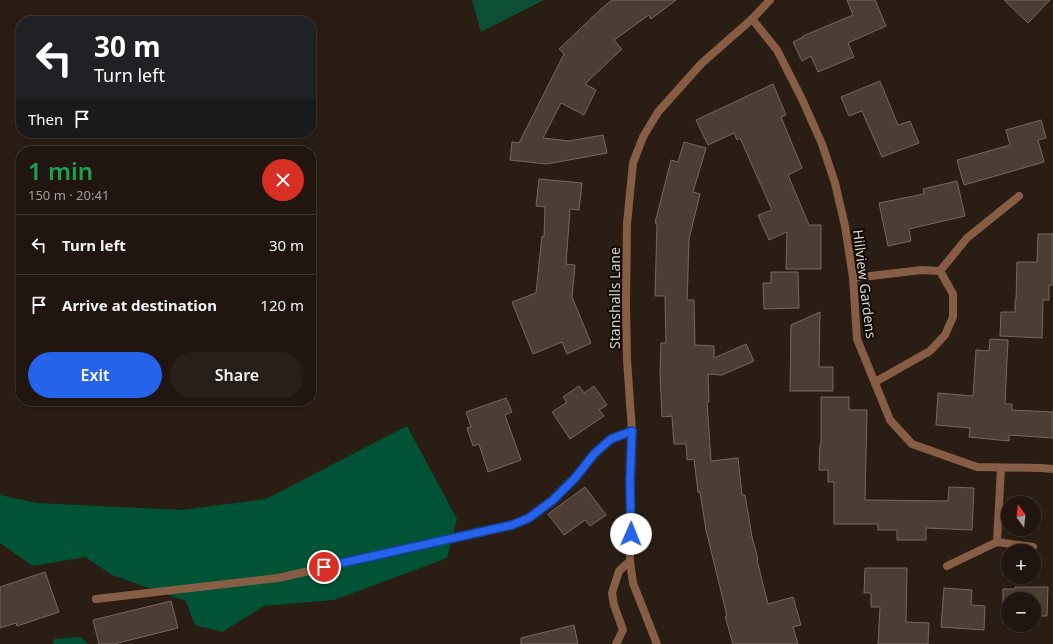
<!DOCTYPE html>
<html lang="en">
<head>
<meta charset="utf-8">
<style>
	:root { --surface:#20160f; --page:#281f18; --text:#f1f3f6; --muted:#a29f9e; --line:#3d352f; --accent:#2563eb }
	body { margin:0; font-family:"Noto Sans",sans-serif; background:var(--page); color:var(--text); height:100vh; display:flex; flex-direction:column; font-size:15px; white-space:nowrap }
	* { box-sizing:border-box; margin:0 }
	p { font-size:13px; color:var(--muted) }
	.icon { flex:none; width:22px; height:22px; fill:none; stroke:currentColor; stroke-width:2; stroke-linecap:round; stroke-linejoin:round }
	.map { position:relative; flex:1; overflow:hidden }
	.details { position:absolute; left:16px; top:146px; width:300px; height:260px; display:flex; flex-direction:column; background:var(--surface); border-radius:16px; box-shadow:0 2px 6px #0003,0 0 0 1px var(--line) }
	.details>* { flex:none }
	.banner { position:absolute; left:16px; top:16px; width:300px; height:122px; border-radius:16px; box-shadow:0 2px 6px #0003,0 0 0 1px var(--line); background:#202124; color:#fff; overflow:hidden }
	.needle { width:26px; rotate:345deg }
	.controls { position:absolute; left:1001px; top:496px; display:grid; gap:8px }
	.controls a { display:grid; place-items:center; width:40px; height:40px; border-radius:50%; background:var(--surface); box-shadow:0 2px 6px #0003,0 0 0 1px var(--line); font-size:20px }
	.pin { position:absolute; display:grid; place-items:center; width:34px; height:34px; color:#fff; margin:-17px; border:2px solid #fff; border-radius:50%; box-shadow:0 1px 4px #0007 }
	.me { position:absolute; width:44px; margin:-22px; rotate:1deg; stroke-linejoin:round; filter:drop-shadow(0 0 3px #0008) }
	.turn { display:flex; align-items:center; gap:14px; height:84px; padding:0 12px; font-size:18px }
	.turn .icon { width:52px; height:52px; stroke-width:2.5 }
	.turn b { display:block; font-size:28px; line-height:34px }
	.then { display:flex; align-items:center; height:38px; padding:0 12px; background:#0003; gap:8px; font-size:15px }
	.round { display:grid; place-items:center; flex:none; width:42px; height:42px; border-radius:21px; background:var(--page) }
	.head { display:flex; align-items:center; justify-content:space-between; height:68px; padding:0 12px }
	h1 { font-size:24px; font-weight:600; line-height:30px; color:#1e9e55 }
	.button { display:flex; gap:8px; margin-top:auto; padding:8px 12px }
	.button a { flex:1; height:46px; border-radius:24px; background:var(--accent); color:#fff; font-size:16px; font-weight:600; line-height:46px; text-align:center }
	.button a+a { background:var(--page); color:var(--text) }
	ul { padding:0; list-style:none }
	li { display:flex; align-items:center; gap:12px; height:60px; padding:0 12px; border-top:1px solid var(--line) }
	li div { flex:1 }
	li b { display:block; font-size:15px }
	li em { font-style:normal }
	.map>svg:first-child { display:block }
	.green { fill:#0b5035 }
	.forest { fill:#005435 }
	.building { fill:#4c3e33; stroke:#77685c }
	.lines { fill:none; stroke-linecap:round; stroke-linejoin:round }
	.lane { stroke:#885d46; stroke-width:8 }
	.street { stroke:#885d46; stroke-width:8 }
	.route-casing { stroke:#184099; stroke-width:10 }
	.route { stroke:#2563eb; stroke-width:7 }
	.labels { text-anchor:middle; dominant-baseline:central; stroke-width:4; stroke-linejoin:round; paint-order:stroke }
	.street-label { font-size:14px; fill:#dbd2cb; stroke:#0f0905 }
</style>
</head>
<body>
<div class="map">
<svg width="1053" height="644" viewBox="0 0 1053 644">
	<rect width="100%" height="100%" fill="#2a1e14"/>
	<!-- green -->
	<polygon class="green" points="472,0 544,0 481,32"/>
	<!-- forest -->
	<g class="forest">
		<polygon points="407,426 457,519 447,558 334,600 264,606 222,632 195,625 186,601 112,575 85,557 33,566 0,543 0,495 37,503 182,510 266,499"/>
		<polygon points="80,637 89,644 53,644 54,639"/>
	</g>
	<!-- building -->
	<g class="building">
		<polygon points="612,0 676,0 651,19 649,15 614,40 622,49 585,84 596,90 584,115 561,103 543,138 569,141 603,135 607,153 547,164 510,160 512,142 519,143 564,54 559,49 602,8"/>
		<polygon points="847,0 875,0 886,26 848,43 854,57 818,72 811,56 802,61 793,42 803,37 803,36 853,15"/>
		<polygon points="1004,0 1050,0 1028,23"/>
		<polygon points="880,81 898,125 910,121 919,143 882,157 862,111 849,116 841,97"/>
		<polygon points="773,84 786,115 781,117 802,168 788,175 809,225 821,225 821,269 786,269 787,232 769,240 758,215 772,210 740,138 737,140 734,133 708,145 696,120"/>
		<polygon points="1041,120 1046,138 1038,140 1044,162 964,185 957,160 1010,145 1006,130"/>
		<polygon points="684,142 706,148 693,192 700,194 689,239 688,273 687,274 688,274 687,300 694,300 695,345 714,346 714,358 746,344 754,361 722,375 708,374 709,402 707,402 711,461 738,458 742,495 745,495 752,537 758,559 757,560 768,604 793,597 801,625 793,627 798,644 733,644 725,616 727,616 706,530 700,492 698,492 694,459 687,460 686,444 674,444 672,416 662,417 660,373 661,343 666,343 665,296 655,296 657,223 655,223 671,160 678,162"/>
		<polygon points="539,179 582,183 579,210 570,209 566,264 575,265 572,297 591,343 567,354 562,342 533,354 512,302 536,293 542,236 544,237 545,207 536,206"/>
		<polygon points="957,181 965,216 909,229 911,241 888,246 879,203 924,194 923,189"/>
		<polygon points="1038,234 1053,234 1053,285 1049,285 1049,300 1043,300 1042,338 1000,336 1001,312 1015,312 1015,300 1016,300 1017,262 1037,262"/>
		<polygon points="771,272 798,272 799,308 764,309 763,283 771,283"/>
		<polygon points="820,312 819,367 833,367 833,391 790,391 791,325"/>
		<polygon points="990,339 1008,340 1005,404 1012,404 1012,410 1053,412 1053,438 1009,435 1009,441 969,437 970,428 936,425 938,393 973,396 976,350 989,351"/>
		<polygon points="579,386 584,393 594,386 607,405 599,410 604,416 570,439 552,412 567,402 563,397"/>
		<polygon points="821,397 849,397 849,410 867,410 865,500 948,501 949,487 974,488 972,530 926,528 926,540 897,540 897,530 878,530 878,524 834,524 834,482 828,482 828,470 819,470 820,444 821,444"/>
		<polygon points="506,398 512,412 505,415 521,460 488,472 479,444 473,446 467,428 471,427 466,412"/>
		<polygon points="585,487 606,515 590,526 585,520 564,535 548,514"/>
		<polygon points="865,568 907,568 906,622 929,623 928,644 878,644 880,607 871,607 871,593 864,593"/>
		<polygon points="45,572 59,612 17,626 16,623 0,628 0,587"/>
		<polygon points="1015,587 1048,587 1047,616 1034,616 1034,599 1008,599 1008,615 1003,615 1003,589 1015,589"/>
		<polygon points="944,588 972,590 971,605 985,606 984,630 941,627"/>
		<polygon points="171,601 178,628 114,644 99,644 93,620"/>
		<polygon points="574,625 578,644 521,644 521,638"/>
	</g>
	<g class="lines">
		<!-- lane -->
		<g class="lane">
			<polyline points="1041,468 1053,469"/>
			<polyline points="96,599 278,578 511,525 529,518 553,500 575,478 594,454 611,439 632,431"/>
		</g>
		<!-- street -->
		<g class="street">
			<polyline points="752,19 777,50 802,99 822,144 835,183 845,226 853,278 857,339 890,420 912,444 977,467 1041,468"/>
			<polyline points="853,278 922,270 940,271 967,238 1019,196"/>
			<polyline points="875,382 930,351 945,335 953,317 953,294 940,271"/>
			<polyline points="997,542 1001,468"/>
			<polyline points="947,566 997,542 1033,547"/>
			<polyline points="616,644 623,630 614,605 612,593 619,571 630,561"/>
			<polyline points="657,644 633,583 630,561 631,480 632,431 627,359 626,303 627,224 633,163 643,137 658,112 702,63 752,19 770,0"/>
		</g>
	</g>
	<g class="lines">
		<defs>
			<polyline id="route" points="324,567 512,525 529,518 553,500 575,478 594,454 611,439 632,431 630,480 631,534"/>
		</defs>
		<!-- route casing -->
		<use href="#route" class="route-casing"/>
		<!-- route -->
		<use href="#route" class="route"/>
	</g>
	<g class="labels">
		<!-- street labels -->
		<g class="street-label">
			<text transform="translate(865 284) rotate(83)">Hillview Gardens</text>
			<text transform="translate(614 298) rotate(-90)">Stanshalls Lane</text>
		</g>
	</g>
</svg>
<div class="controls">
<a><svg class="needle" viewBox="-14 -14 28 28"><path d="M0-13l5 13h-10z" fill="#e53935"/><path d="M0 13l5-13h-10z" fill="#a29f9e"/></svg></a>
<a>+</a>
<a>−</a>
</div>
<div class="pin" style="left:324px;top:567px;background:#d93025"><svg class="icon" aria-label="arrive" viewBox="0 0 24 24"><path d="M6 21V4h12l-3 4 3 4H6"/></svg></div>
<svg class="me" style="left:631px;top:534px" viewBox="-20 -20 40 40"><circle r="19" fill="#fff"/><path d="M0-13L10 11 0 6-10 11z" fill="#2563eb"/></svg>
<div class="banner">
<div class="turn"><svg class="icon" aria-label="left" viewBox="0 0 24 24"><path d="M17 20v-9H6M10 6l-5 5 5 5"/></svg><div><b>30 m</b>Turn left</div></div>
<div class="then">Then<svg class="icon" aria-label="arrive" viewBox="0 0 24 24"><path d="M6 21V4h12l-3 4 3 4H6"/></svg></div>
</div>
<section class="details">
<div class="head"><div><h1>1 min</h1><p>150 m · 20:41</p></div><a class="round" style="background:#d93025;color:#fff"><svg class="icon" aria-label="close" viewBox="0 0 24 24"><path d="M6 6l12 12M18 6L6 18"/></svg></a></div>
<ul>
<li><svg class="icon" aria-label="left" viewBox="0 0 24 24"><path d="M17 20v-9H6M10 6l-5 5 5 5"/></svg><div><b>Turn left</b></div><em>30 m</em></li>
<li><svg class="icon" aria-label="arrive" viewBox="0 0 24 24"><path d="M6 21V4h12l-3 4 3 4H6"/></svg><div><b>Arrive at destination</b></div><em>120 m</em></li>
</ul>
<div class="button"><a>Exit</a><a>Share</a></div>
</section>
</div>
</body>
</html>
